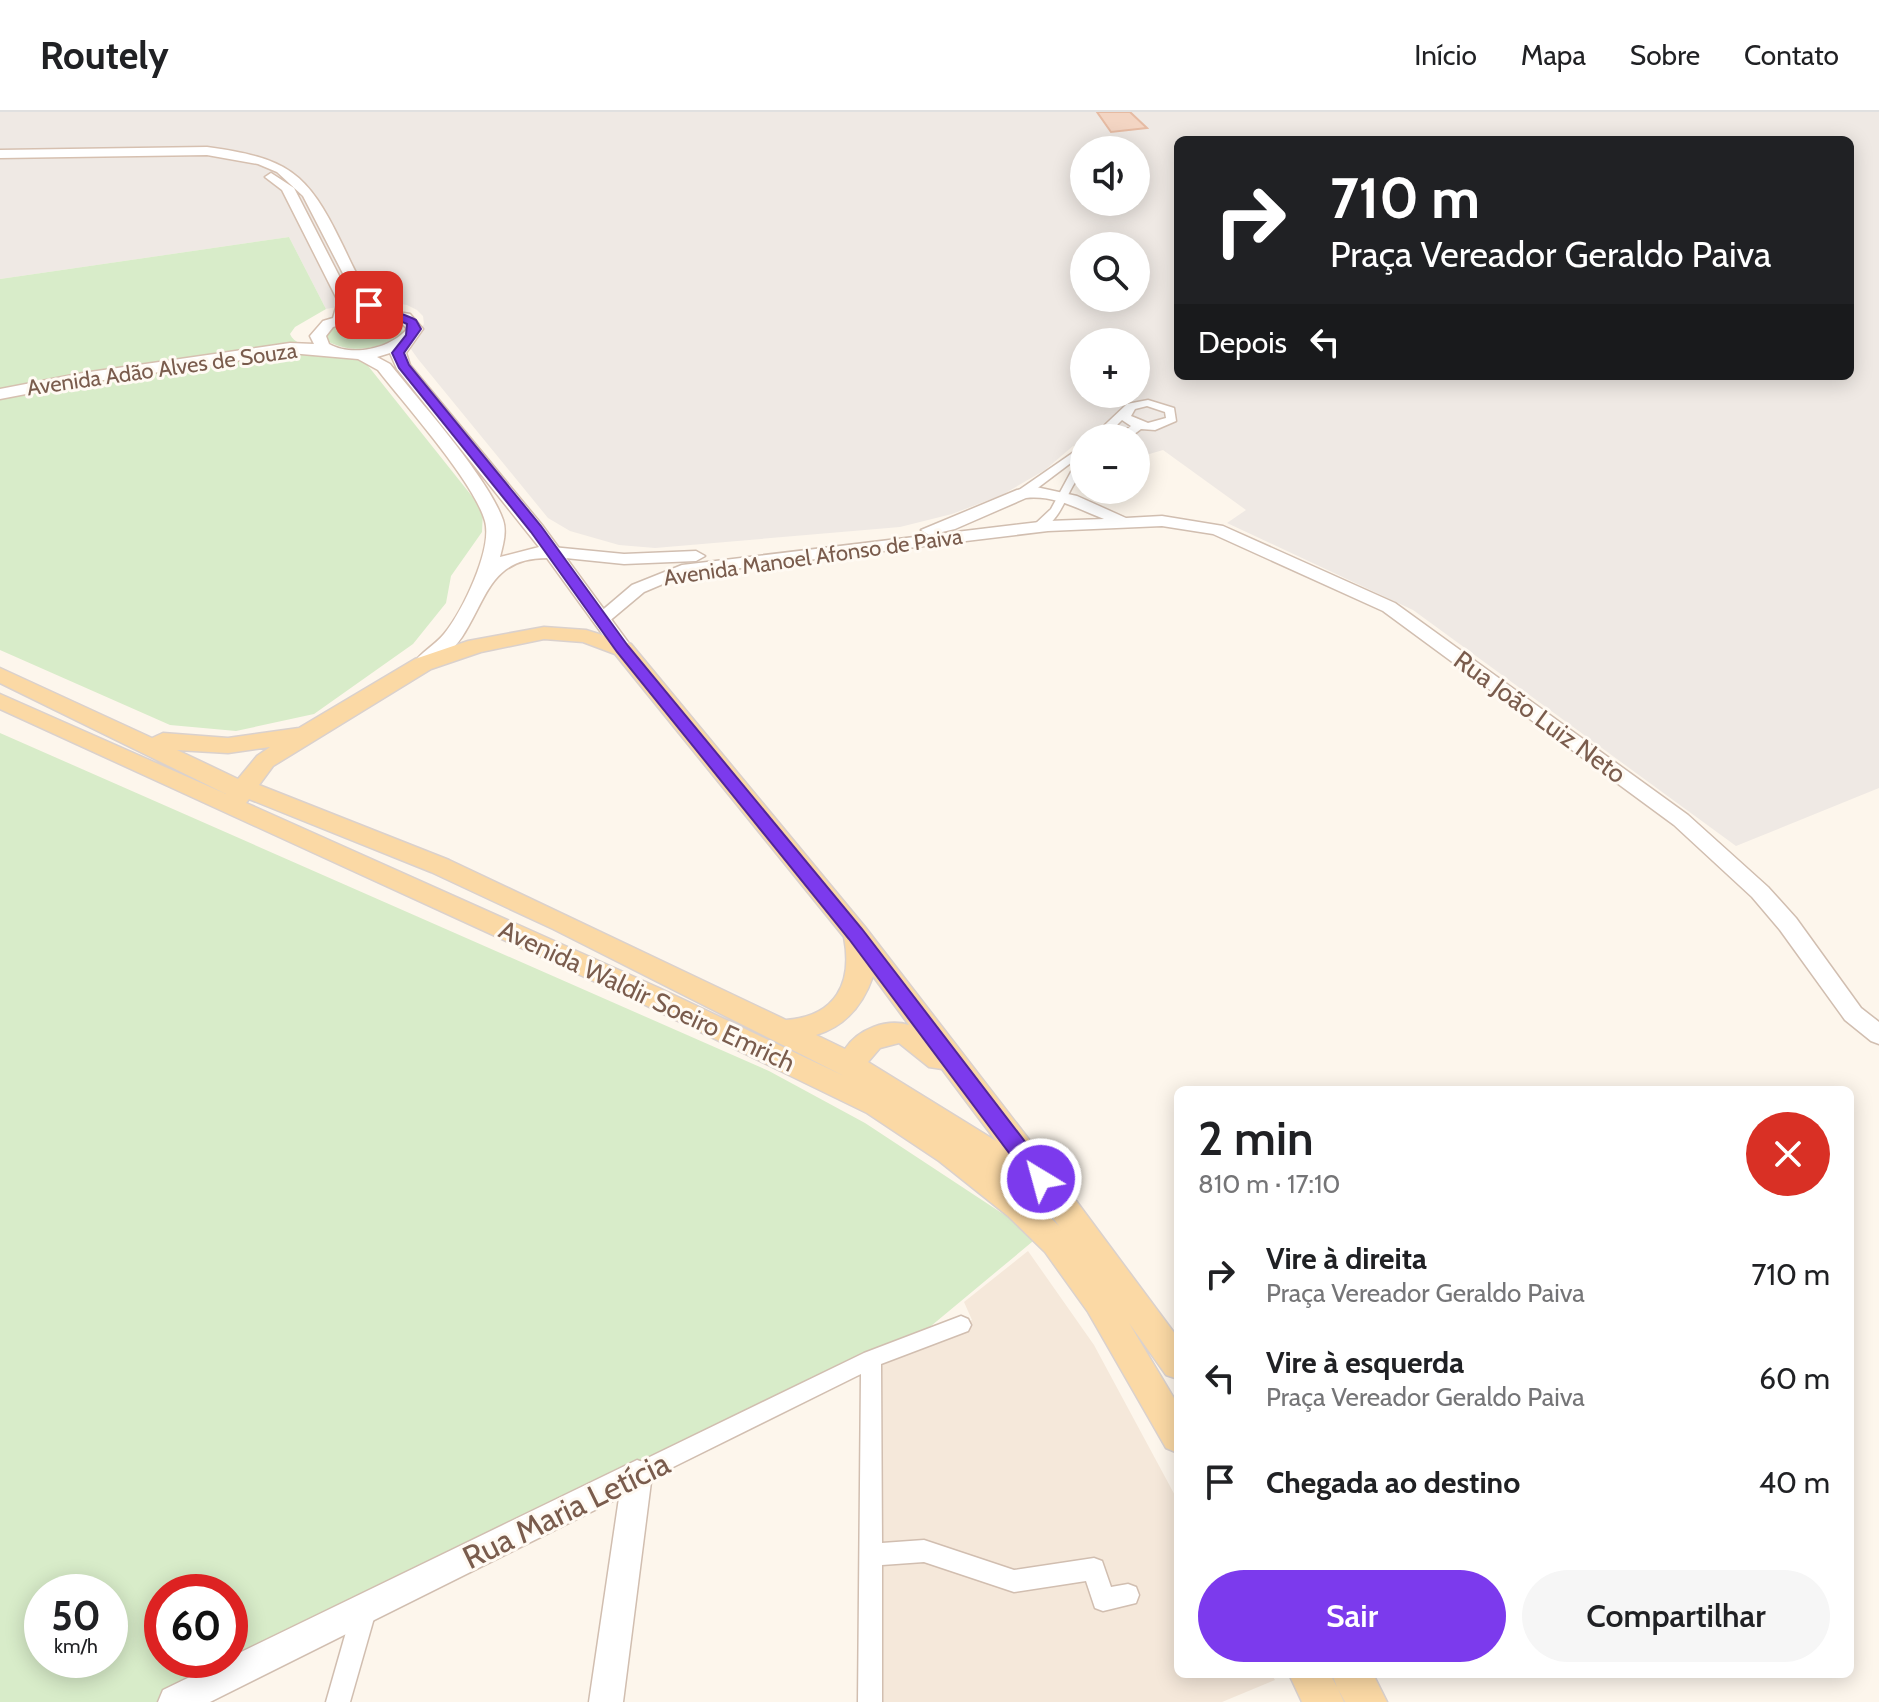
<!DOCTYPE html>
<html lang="pt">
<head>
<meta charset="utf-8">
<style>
	:root { --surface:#fff; --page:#f6f6f6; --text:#202124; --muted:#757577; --line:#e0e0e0; --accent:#7c3aed }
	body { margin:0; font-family:Cabin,sans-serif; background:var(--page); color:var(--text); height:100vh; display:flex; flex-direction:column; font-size:30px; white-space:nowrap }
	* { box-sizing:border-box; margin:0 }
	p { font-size:26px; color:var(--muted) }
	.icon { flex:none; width:44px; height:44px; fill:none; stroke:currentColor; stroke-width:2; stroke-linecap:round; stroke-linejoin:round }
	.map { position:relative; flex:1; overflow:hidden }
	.side { position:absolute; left:1174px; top:974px; width:680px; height:592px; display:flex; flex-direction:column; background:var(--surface); border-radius:12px; box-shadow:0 4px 20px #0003 }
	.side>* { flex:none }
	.guide { position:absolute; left:1174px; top:24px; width:680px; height:244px; border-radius:12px; box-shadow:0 4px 20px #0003; background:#202124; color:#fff; overflow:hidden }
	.buttons { position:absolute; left:1070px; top:24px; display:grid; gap:16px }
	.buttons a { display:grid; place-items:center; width:80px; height:80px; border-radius:50%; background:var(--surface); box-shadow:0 4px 20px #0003; font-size:40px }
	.speed { position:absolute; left:24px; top:1462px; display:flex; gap:16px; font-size:40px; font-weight:700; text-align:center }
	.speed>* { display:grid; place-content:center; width:104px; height:104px; border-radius:50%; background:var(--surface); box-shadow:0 4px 20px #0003; line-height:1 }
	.speed small { font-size:20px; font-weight:400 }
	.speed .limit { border:12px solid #d22; background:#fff; color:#111 }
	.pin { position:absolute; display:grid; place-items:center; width:68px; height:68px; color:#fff; margin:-34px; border-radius:16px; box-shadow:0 4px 12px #0006 }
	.me { position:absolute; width:88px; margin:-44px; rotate:323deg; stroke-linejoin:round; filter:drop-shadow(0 0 6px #0008) }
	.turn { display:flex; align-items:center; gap:28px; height:168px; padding:0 24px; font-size:36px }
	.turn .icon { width:104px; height:104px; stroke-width:2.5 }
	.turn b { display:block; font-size:56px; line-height:68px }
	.then { display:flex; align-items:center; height:76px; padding:0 24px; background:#0003; gap:16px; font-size:30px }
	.round { display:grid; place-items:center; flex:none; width:84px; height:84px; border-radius:42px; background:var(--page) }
	.summary { display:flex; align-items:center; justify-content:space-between; height:136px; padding:0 24px }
	h1 { font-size:48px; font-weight:600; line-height:60px }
	.button { display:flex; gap:16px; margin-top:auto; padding:16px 24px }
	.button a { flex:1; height:92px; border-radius:48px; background:var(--accent); color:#fff; font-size:32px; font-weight:600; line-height:92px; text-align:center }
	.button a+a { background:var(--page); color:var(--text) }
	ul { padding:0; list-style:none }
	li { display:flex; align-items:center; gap:24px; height:104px; padding:0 24px }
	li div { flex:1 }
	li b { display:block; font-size:30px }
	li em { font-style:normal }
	header { display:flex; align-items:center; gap:48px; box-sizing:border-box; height:112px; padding:0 40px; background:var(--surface); border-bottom:2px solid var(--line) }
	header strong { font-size:38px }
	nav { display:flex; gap:44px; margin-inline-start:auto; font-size:28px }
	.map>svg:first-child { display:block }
	.residential { fill:#f5e8da }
	.industrial { fill:#efe9e4; fill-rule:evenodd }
	.green { fill:#d8ecc9; fill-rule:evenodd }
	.building { fill:#f3d5c3; stroke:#e6bba3; stroke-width:2 }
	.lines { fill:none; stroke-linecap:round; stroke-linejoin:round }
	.minor-casing { stroke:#d1beb0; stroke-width:3 }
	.tertiary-casing { stroke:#d1beb0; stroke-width:3 }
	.secondary-casing { stroke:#d6c0b0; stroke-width:3 }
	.primary-casing { stroke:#dad1cd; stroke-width:3 }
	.minor { fill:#fff; fill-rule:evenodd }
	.tertiary { fill:#fff; fill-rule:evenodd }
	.secondary { fill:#fff; fill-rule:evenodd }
	.primary { fill:#fbd9a5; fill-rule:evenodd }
	.route { fill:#7c3aed; stroke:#51269a; stroke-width:2 }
	.labels { text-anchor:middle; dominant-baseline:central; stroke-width:6; stroke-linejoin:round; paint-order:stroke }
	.far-street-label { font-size:22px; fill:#7a5c4d; stroke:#fffaf3 }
	.street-label { font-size:26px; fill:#7a5c4d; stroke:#fffaf3 }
	.near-street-label { font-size:32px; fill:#7a5c4d; stroke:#fffaf3 }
</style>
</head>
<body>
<header>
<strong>Routely</strong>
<nav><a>Início</a><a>Mapa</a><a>Sobre</a><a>Contato</a></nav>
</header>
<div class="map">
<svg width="1879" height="1590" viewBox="0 0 1879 1590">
	<rect width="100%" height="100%" fill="#fdf6ec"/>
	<!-- residential -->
	<polygon class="residential" points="1028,1139 1094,1233 1178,1389 1178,1562 1271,1562 1275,1568 1222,1590 876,1590 877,1251 972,1208 964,1190"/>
	<!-- industrial -->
	<path class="industrial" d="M0,0H1879V676L1736,734L1413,498L1227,411L1246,398L1163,338L1136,346V326H1084V337L1073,334L1045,358L1002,383L952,402L900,415L655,436L619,433L570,419L548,406L418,247L408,233L424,212L423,204L417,198L407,193L377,188L326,197L289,125L0,167ZM1178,28H1850V264H1178ZM1084,38H1136V90H1084ZM1084,134H1136V186H1084ZM1084,230H1136V282H1084Z"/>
	<!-- green -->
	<g class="green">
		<path d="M289,125L326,197L295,215L290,222C296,239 344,241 361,245L483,398L482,420L451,464L446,491L413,532L314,602L236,619L170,613L0,538V167Z"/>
		<path d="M384,204L403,213L402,224C375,237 353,243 325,228L327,219C345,206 362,205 384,204Z"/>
		<path d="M0,621L769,959L865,1011L1038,1125L931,1214L160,1590H0ZM42,1480H110V1548H42ZM162,1480H230V1548H162Z"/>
	</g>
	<!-- building -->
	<polygon class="building" points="1097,0 1130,0 1147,16 1111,20"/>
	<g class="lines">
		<defs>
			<g id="minor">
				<path d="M1148,288L1174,296L1176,309L1155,318L1141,317L1129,326H1116L1131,314L1122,308L1104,326H1091L1127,292ZM1147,294L1165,300L1166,306L1148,311L1131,304L1135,297Z"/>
				<polygon points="1084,333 1084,341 1027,384 1019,384 1019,378"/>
				<path d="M1084,351V360C1065,377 1068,398 1043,418H1035V412L1051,397L1071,360Z"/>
				<polygon points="961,1204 968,1207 971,1213 968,1219 881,1252 882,1431 924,1428 1014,1458 1094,1446 1102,1449 1111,1475 1128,1472 1136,1475 1139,1483 1136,1491 1103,1499 1095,1496 1086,1469 1014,1480 924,1450 882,1453 882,1590 858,1590 861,1262 645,1369 637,1372 629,1369 626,1362 629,1355 864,1241"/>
				<polygon points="364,1487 372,1491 376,1499 350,1590 326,1590 352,1499 356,1491"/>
			</g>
			<g id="tertiary">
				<path d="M1036,375L1077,384L1126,406L1162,404L1223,414L1395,491L1688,703L1768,775L1796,806L1861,896L1879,910V932L1871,929L1845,908L1780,818L1752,785L1674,713L1383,499L1213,422L1162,414L1048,419L684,463L644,480L607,511H595L592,507L632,473L682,453L1048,409L1104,407C1078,397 1055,383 1026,386L955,417L929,423L921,418L1017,378Z"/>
				<polygon points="552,435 624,442 696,439 705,444 696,449 624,452 546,444 543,440 546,436"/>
				<polygon points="637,1348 648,1352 652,1362 623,1590 589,1590 619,1386 210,1590 158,1590 163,1578"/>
			</g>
			<path id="secondary" d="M207,35C287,46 307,59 342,132C351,150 359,170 372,186L384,198L410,202L423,217L406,241L410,253L542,413L633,537L630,541H616L547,446C490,446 487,487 462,525C454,537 440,547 430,556H416L413,552C421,540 435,533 444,522C462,500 493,437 485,409C474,370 405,293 378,258L358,247L290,241L83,271L0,287V277L83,261L290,231L314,232L310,224L323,209L333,206L338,189L282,78L265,65L271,61L294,76L352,189L349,201L365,197L351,177L303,84L277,60L258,52L207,43L0,46V38ZM366,206L400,209L407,217C390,237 352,245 329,232L326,224L333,215ZM390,241L397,257L539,435L500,445C503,433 507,420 503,408C488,365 420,290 390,252L377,245Z"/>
			<g id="primary">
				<path d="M544,515L586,518L631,532L865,815L1054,1060L1057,1072L1071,1082L1178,1226V1267L1166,1263L1129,1211L1178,1293V1341L1166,1336L1088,1200L1045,1140L1008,1104L939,1049L867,1001L639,890L0,597V582L226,682L0,571V556L152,626L163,621L228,626L299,616L415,547L468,529ZM544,527L583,530L615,542L844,825C853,871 836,904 786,908L449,748L259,673L273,654L431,557L481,540ZM270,635L257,644L238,667L177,638L228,641ZM249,687L431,760L553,817L844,964L659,876L246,691ZM873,864L909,913C887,906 858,917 845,937L816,923C846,914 863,893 873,864ZM899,931L929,955L942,957L996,1029L868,950L880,936ZM1028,1084L1049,1100L1059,1114L1030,1086Z"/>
				<polygon points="1289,1562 1330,1562 1337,1575 1332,1562 1373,1562 1387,1590 1345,1590 1338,1577 1344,1590 1302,1590"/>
			</g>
		</defs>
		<!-- minor casing -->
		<use href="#minor" class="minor-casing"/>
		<!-- tertiary casing -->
		<use href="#tertiary" class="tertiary-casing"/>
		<!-- secondary casing -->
		<use href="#secondary" class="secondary-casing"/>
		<!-- primary casing -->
		<use href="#primary" class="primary-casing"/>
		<!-- minor -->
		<use href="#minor" class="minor"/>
		<!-- tertiary -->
		<use href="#tertiary" class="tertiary"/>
		<!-- secondary -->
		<use href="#secondary" class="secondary"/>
		<!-- primary -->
		<use href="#primary" class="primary"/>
	</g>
	<!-- route -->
	<path class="route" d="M369,190C384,197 400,200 416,208L421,217L404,241L409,253L541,414L628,534L862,817L1049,1061L1052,1067L1049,1073L1041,1075L1033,1073L849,827L617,540L531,420L399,256L392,241L406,223L407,212C392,205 375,206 363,193Z"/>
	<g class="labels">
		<!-- far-street labels -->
		<g class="far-street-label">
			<text transform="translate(162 257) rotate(-8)">Avenida Adão Alves de Souza</text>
			<text transform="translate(813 445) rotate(-8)">Avenida Manoel Afonso de Paiva</text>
		</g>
		<!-- street labels -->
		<g class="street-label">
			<text transform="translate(1540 605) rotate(36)">Rua João Luiz Neto</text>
			<text transform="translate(647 884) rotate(25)">Avenida Waldir Soeiro Emrich</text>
		</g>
		<!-- near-street labels -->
		<g class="near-street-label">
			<text transform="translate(566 1398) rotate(-26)">Rua Maria Letícia</text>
		</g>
	</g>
</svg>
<div class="buttons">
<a><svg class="icon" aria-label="sound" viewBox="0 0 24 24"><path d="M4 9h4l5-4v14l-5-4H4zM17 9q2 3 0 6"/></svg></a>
<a><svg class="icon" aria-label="search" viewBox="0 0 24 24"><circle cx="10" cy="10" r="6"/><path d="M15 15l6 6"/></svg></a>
<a>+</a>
<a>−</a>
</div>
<div class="speed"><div>50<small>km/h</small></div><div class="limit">60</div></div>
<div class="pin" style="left:369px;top:193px;background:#d93025"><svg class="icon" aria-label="arrive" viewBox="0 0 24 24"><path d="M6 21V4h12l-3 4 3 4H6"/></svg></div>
<svg class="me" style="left:1041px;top:1067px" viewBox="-20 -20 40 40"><circle r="17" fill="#7c3aed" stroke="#fff" stroke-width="3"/><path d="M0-11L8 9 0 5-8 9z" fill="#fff"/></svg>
<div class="guide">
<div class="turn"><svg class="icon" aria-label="right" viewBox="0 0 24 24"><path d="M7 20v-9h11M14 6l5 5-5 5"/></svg><div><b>710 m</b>Praça Vereador Geraldo Paiva</div></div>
<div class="then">Depois<svg class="icon" aria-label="left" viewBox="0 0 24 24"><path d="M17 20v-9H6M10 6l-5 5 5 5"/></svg></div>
</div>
<section class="side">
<div class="summary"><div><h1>2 min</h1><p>810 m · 17:10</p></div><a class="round" style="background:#d93025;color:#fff"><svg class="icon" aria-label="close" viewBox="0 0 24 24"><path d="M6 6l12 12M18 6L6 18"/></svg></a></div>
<ul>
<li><svg class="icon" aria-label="right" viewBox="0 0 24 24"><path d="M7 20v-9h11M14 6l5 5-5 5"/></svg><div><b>Vire à direita</b><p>Praça Vereador Geraldo Paiva</p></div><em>710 m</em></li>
<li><svg class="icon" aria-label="left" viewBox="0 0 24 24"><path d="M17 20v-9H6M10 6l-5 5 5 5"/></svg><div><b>Vire à esquerda</b><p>Praça Vereador Geraldo Paiva</p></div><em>60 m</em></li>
<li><svg class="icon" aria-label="arrive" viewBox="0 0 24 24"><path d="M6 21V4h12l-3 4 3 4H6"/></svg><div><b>Chegada ao destino</b></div><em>40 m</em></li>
</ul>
<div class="button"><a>Sair</a><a>Compartilhar</a></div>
</section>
</div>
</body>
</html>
